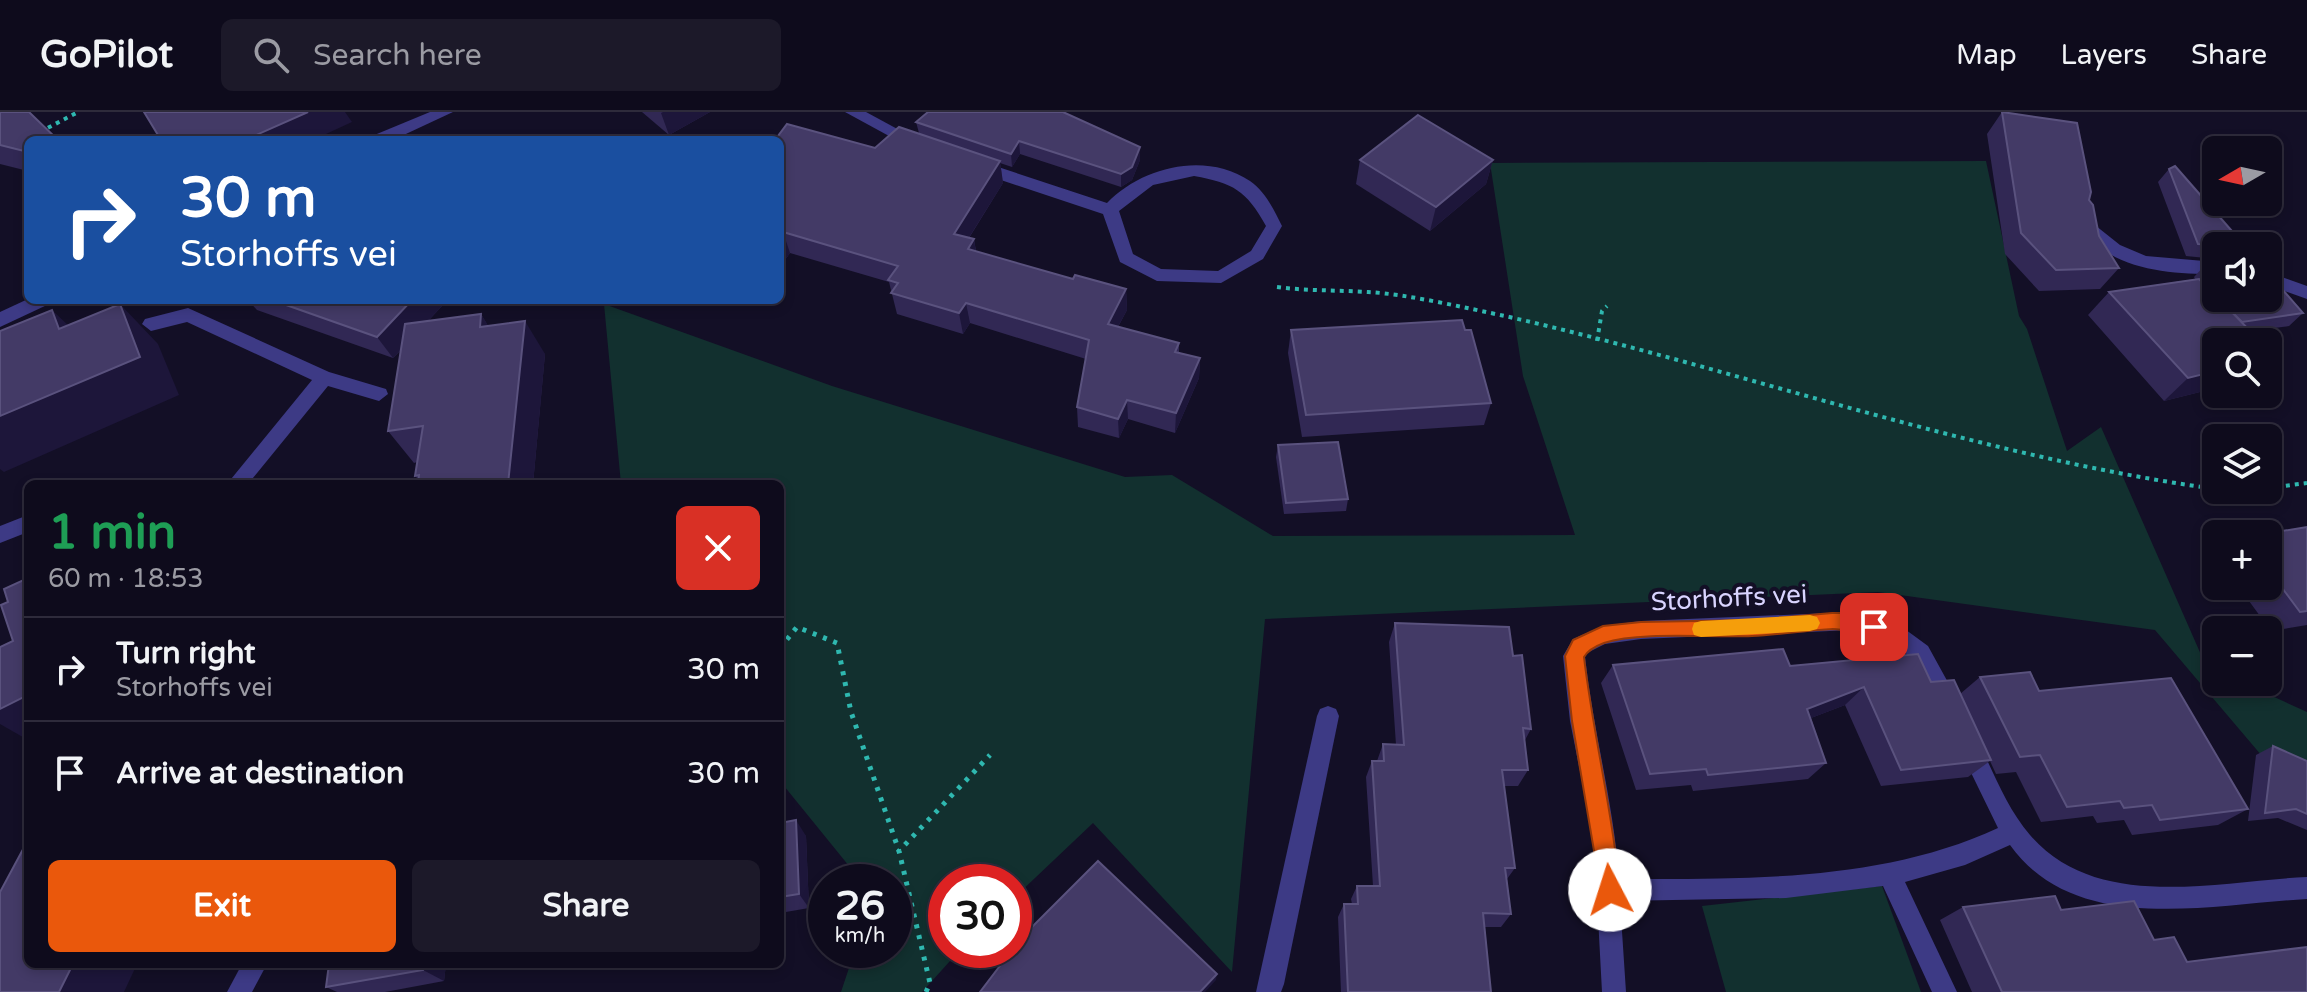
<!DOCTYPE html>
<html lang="en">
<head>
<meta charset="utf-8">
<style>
	:root { --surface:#0e0b1c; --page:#1c1929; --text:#f1f3f6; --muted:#9b9ba3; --line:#2e2b3b; --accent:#ea580c }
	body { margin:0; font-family:"Varela Round",sans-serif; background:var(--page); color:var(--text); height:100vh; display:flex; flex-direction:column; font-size:30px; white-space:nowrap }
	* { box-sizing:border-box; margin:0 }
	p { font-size:26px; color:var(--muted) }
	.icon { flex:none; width:44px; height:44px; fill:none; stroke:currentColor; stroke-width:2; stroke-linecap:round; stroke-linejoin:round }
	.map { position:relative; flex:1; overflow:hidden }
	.drawer { position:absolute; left:24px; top:368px; width:760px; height:488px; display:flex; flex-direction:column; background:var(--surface); border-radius:12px; box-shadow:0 4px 12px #0003,0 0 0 2px var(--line) }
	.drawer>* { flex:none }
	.top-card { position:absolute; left:24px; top:24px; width:760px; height:168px; border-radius:12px; box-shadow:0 4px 12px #0003,0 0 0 2px var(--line); background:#1a4fa0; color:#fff; overflow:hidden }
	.needle { width:52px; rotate:261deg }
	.buttons { position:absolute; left:2202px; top:24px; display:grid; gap:16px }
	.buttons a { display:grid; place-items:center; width:80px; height:80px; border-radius:12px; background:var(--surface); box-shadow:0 4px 12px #0003,0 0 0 2px var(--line); font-size:40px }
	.speed { position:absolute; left:808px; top:752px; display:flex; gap:16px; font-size:40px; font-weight:700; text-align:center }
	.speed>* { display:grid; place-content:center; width:104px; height:104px; border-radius:50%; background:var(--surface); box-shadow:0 4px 12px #0003,0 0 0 2px var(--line); line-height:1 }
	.speed small { font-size:20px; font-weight:400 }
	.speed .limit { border:12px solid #d22; background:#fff; color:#111 }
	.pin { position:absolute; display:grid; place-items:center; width:68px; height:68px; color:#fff; margin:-34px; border-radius:16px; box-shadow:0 4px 12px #0006 }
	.me { position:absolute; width:88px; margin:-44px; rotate:355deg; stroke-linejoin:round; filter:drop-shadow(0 0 6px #0008) }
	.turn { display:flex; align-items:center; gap:28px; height:168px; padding:0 24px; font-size:36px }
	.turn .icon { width:104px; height:104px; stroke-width:2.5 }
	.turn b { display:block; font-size:56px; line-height:68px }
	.round { display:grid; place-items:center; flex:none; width:84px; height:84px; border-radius:12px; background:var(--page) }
	.headline { display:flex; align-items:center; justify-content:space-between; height:136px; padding:0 24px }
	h1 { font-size:48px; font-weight:700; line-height:60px; color:#1e9e55 }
	.button { display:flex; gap:16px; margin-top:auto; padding:16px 24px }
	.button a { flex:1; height:92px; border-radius:12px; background:var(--accent); color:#fff; font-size:32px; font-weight:700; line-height:92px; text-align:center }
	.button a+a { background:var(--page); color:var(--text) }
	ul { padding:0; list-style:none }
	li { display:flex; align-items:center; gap:24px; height:104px; padding:0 24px; border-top:2px solid var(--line) }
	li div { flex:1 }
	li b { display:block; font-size:30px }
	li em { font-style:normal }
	header { display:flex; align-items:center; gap:48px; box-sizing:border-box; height:112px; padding:0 40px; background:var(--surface); border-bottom:2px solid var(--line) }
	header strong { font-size:38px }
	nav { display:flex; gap:44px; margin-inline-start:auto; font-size:28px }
	.search { width:560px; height:72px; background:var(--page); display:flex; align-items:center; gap:20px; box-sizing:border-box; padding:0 28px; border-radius:12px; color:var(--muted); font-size:30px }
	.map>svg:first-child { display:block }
	.green { fill:#12302f }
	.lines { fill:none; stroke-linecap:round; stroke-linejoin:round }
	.path-far1 { stroke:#2fb8b0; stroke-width:4; stroke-dasharray:4 5; stroke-linecap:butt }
	.path { stroke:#2fb8b0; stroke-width:5; stroke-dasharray:4 7; stroke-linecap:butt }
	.lane { fill:#3d3a85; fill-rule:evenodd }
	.street { fill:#3d3a85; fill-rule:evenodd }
	.wall { fill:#312854 }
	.shaded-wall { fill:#1d163a }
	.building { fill:#433a66; stroke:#5a527e; stroke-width:2 }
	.route { fill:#ea580c; stroke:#983908; stroke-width:2 }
	.slow { fill:#f59e0b }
	.labels { text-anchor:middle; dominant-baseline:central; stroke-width:8; stroke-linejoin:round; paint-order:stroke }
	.street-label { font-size:26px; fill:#d9d4ff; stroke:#130f26 }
</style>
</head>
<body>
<header>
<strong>GoPilot</strong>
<div class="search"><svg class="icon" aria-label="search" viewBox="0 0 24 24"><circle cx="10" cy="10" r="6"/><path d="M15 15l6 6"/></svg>Search here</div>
<nav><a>Map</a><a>Layers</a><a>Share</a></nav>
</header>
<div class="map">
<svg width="2307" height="880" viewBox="0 0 2307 880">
	<rect width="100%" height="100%" fill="#130f26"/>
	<!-- green -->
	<g class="green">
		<polygon points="1986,49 2019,204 2027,217 2067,339 2101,315 2206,554 2216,558 2216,570 2241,570 2307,600 2307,697 2155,518 1878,480 1265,507 1232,860 1093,711 1014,786 1014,770 946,770 946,838 960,838 922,880 841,880 855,838 894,838 894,770 862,770 780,669 780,372 621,372 604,192 832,274 1125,365 1172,363 1273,424 1575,423 1523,264 1490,51"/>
		<polygon points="1882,774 1921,880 1726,880 1702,794"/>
	</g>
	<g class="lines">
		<!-- path-far1 -->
		<g class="path-far1">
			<polyline points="40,20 78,0"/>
			<path d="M1277,175C1307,179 1337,178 1368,180C1407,182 1466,196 1505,204C1742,258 1974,344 2216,377"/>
			<polyline points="1597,229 1602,199 1607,194"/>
			<polyline points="2268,376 2307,371"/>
			<polyline points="2230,378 2248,378"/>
		</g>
		<!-- path -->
		<g class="path">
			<polyline points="780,536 797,515 837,531 851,600 899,739"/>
			<polyline points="926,880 930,871 899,739 990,643"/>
		</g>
		<!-- lane -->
		<g class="lane">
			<path d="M2086,106L2120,133L2146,144L2216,150V162C2166,162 2108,158 2078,112L2080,108Z"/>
			<polygon points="2268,160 2307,174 2307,187 2268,173"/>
			<polygon points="188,196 329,260 386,277 388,282 379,289 328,274 248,372 227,372 312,268 187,210 151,219 142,212 145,207"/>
		</g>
		<!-- street -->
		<g class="street">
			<polygon points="430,0 453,0 393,28 370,28 372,24"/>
			<polygon points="845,0 866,0 925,32 917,37 911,36"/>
			<path d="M977,48L1107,91C1142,55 1205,39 1250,69C1265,79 1274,98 1282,114L1263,147L1221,171L1157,169L1120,150L1103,102L971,58V50ZM1194,64C1233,71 1246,78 1266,114L1251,139L1218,159L1161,157L1133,142L1119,99L1153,73Z"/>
			<polygon points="28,187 50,188 47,193 0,215 0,200"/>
			<polygon points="28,403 28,420 0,431 0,414"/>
			<path d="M1853,500L1902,515L1928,534L1961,594L1958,601L1950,604L1942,601L1914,548L1889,528L1853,518L1641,527L1605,532L1587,541L1585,545C1593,619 1614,692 1619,767C1746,767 1881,770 1998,716L1958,634L1961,627L1969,624L1977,627C1993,659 2006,695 2030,723C2097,801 2217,769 2307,765V787C2211,792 2076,825 2010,733L1965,753L1905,770L1957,880H1932L1883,774L1786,786L1620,789L1626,880H1602L1594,730L1570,609L1563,544L1573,527L1603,514L1641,509Z"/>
			<polygon points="1328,594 1336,597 1339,604 1284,872 1281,880 1256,880 1317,604 1320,597"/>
			<polygon points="242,852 267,852 252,880 227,880"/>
		</g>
	</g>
	<!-- wall -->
	<g class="wall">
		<polygon points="0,0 28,28 28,59 0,52"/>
		<polygon points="642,0 710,0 669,23"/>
		<polygon points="2002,0 2089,88 2099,124 2119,156 2100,177 2039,179 2005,142 1987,22"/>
		<polygon points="916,10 1140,35 1140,48 1132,68 1121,75 1020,42 1012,55 1000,51 1003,71 969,126 974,127 976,139 1073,167 1126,177 1127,198 1118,215 1179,231 1179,241 1200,246 1199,266 1175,321 1128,307 1119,326 1078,315 1077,295 1086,247 970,211 963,222 897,202 889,170 790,141 780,155 780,28 875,36 919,21"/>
		<polygon points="1360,48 1493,48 1486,72 1430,119 1356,72"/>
		<polygon points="2169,57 2245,134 2216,134 2216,147 2186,144 2158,70"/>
		<polygon points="2206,152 2216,152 2216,186 2268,186 2303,201 2289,214 2251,219 2216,276 2164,289 2088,203 2109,180 2195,167 2194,165"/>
		<polygon points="248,188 440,188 443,193 428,209 481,202 488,214 545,242 533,372 418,372 419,368 415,364 417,350 414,351 388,319 401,238 393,246 257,198"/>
		<polygon points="1291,218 1491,291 1484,313 1302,325 1288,241"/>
		<polygon points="1278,333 1348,387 1346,399 1284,402 1276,345"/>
		<polygon points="2307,415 2307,513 2271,519 2238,474 2268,474 2268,422"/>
		<polygon points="1395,511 1513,544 1531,617 1525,628 1528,658 1518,674 1504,674 1515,756 1507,767 1511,802 1501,815 1485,815 1491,880 1341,880 1338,805 1344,792 1352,792 1351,787 1357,774 1373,774 1366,665 1372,649 1377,649 1383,632 1396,633 1389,530"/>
		<polygon points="1613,553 1790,554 1931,570 1960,582 1980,565 2039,579 2248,697 2218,713 2132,723 2124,708 2097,711 2093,704 2041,710 2016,660 1996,662 1990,649 1968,665 1881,674 1845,593 1811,606 1826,651 1808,667 1693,679 1691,673 1636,678 1601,571"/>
		<polygon points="2273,634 2307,649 2307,718 2278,706 2248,709 2256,643"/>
		<polygon points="780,711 806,724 809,796 780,801"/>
		<polygon points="1963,795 2061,798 2154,828 2187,850 2307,880 1972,880 1940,808"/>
		<polygon points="446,852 444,869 385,880 337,880 326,875"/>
	</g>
	<!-- shaded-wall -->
	<g class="shaded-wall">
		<polygon points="308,0 345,0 352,10 313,28 245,28"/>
		<polygon points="663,0 710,0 669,23 661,1"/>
		<polygon points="1019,29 1020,42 1012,55 1011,42"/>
		<polygon points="1140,35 1140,48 1132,68 1121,75 1121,62"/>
		<polygon points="1493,48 1486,72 1430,119 1436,95"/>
		<polygon points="1000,49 1003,71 958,143 954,122"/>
		<polygon points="783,120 790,141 780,155 780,124"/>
		<polygon points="974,127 977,149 968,137"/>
		<polygon points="1126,177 1127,198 1108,233 1108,212"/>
		<polygon points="412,188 440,188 443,193 393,246 377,225"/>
		<polygon points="966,191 970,211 963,222 959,201"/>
		<polygon points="120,192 158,232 179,283 4,360 0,357 0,304"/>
		<polygon points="52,198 93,237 59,217"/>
		<polygon points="481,202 502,236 480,215"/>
		<polygon points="525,209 545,242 533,372 508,372"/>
		<polygon points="1200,246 1199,266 1175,321 1176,301"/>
		<polygon points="2216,259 2216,276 2164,289 2188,266"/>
		<polygon points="1127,288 1128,307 1119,326 1118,307"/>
		<polygon points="1864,575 1845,593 1790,614 1807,597"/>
		<polygon points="28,583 28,628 0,612 0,597"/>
		<polygon points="796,708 806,724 809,796 799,782"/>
		<polygon points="73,852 137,852 124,880 59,880"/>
		<polygon points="423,852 446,852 444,869 423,858"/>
		<polygon points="1217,862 1216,868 1205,880 1200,880"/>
	</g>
	<!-- building -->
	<g class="building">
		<polygon points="0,0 29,0 58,28 28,28 28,40 0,33"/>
		<polygon points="144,0 308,0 245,28 161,28"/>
		<polygon points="928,0 1063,0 1140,35 1132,55 1121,62 1019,29 1011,42 916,10"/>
		<polygon points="2002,0 2077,11 2091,80 2089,88 2093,93 2099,124 2119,156 2056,158 2021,121"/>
		<polygon points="1418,3 1493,48 1436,95 1360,48"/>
		<polygon points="787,12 875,36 899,15 1000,49 954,122 974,127 968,137 1073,167 1075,163 1126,177 1108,212 1179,231 1175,240 1200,246 1176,301 1127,288 1118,307 1077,295 1089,228 966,191 959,201 891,181 898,171 888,168 898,154 783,120 780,124 780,28 775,28"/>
		<polygon points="2175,54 2245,134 2198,132 2169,57"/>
		<polygon points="2206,152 2216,152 2216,176"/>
		<polygon points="2268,161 2303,201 2242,210 2221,189 2220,186 2268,186"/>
		<polygon points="2199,167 2216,184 2216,186 2218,186 2261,230 2216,230 2216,259 2188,266 2109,180"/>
		<polygon points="272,188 412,188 377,225"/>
		<polygon points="120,192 140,245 0,304 0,219 52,198 59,217"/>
		<polygon points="481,202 480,215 525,209 508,372 418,372 419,363 415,364 423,314 388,319 405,212"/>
		<polygon points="1462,208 1465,218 1471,218 1491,291 1306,303 1291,218"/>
		<polygon points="2268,237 2275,245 2268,247"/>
		<polygon points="1338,330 1348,387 1286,391 1278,333"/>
		<polygon points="2307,415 2307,499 2300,500 2268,457 2268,422 2264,422"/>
		<polygon points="28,466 28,583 0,597 0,535 13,529 1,493 8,490 4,477"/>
		<polygon points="1395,511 1509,515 1513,544 1522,543 1531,617 1523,616 1528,658 1502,658 1515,756 1505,756 1511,802 1483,801 1491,880 1348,880 1344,792 1358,792 1357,774 1380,774 1372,649 1384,649 1383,632 1404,633"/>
		<polygon points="1783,537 1790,554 1918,542 1931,570 1954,568 1991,648 1901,658 1864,575 1807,597 1826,651 1708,663 1706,657 1650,662 1613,553"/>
		<polygon points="2030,560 2039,579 2171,566 2248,697 2160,708 2152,693 2124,696 2120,689 2067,695 2040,643 2020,645 1980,565"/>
		<polygon points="2273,634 2307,649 2307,702 2296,697 2265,701"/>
		<polygon points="796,708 799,782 780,785 780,711"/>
		<polygon points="28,728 28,852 73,852 59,880 0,880 0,780"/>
		<polygon points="1098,749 1217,862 1200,880 980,880 1012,838 1014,838 1014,836 1024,823"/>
		<polygon points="2055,784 2061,798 2134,789 2154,828 2174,825 2187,850 2307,835 2307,880 2002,880 1963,795"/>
		<polygon points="329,852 423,852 423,858 326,875"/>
	</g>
	<!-- route -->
	<path class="route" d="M1832,501H1853L1881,510L1884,515L1881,521C1868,526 1848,517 1833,517C1806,518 1779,523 1752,524C1711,526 1641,519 1604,531C1596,534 1588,538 1584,545C1593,623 1613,700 1620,778L1617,786L1610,789L1602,786L1572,609L1565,544L1573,528L1603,514L1641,510L1754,508Z"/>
	<!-- slow -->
	<polygon class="slow" points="1810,503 1817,505 1820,511 1817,517 1810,519 1701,525 1694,523 1692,517 1694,511 1701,509"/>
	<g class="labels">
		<!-- street labels -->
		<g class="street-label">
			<text transform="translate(1729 486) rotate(-3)">Storhoffs vei</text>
		</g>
	</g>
</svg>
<div class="buttons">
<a><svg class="needle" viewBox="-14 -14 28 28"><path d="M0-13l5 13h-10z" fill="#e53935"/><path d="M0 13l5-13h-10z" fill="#9b9ba3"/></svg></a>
<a><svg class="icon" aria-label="sound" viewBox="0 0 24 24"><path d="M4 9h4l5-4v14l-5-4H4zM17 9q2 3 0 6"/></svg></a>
<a><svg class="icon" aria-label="search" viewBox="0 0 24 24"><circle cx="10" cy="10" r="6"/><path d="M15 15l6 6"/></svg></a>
<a><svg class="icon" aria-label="layers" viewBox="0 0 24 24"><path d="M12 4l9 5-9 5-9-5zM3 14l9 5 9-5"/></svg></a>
<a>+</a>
<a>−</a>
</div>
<div class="speed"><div>26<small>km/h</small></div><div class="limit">30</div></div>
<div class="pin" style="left:1874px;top:515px;background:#d93025"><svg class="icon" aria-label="arrive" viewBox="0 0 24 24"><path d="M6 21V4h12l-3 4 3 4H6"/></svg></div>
<svg class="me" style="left:1610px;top:778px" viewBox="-20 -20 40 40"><circle r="19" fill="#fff"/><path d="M0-13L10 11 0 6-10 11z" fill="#ea580c"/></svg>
<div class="top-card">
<div class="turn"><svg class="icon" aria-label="right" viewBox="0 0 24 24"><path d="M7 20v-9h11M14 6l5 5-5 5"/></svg><div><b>30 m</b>Storhoffs vei</div></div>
</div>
<section class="drawer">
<div class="headline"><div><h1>1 min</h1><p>60 m · 18:53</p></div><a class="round" style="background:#d93025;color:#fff"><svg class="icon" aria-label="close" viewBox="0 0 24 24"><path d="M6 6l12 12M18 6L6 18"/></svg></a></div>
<ul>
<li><svg class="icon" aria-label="right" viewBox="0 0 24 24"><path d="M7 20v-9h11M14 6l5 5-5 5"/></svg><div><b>Turn right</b><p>Storhoffs vei</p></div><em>30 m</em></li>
<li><svg class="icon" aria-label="arrive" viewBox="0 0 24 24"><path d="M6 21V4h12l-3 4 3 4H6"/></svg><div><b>Arrive at destination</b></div><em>30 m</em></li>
</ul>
<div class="button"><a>Exit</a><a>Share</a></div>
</section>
</div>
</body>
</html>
